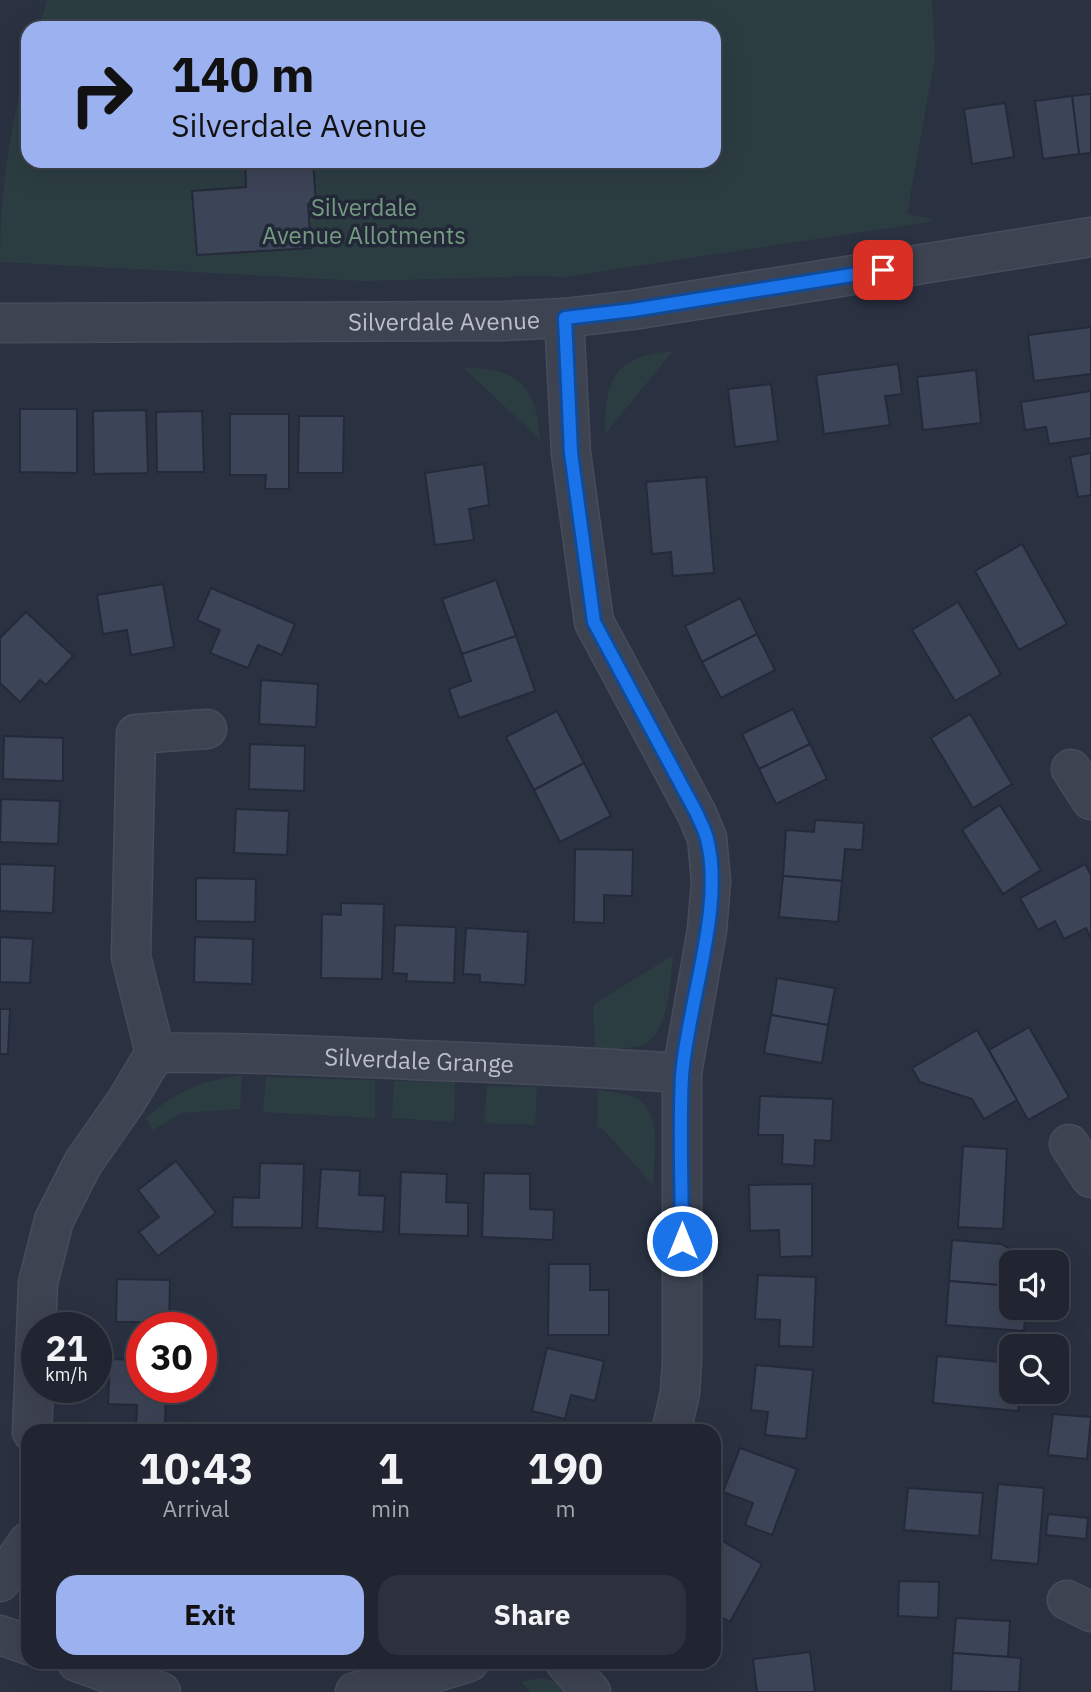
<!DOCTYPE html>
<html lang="en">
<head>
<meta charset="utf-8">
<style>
	:root { --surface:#202531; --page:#2d313d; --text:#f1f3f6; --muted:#a2a5ab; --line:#3d424d; --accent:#9bb1f0 }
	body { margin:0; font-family:"IBM Plex Sans",sans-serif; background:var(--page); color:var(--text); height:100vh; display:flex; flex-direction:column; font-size:26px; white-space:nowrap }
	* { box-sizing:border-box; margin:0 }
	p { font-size:23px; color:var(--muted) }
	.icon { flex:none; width:38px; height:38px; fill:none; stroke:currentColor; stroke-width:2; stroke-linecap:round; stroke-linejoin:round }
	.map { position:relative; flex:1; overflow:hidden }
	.drawer { position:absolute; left:21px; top:1424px; width:700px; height:245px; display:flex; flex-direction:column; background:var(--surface); border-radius:21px; box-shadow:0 7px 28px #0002,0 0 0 2px var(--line) }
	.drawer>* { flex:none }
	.guide { position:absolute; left:21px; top:21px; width:700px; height:147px; border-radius:21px; box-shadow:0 7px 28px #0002,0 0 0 2px var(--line); background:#9bb1f0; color:#111; overflow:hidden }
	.tools { position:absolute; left:999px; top:1250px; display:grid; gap:14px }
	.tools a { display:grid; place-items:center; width:70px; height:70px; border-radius:14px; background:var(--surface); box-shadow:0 7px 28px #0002,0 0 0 2px var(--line); font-size:35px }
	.speed { position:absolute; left:21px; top:1312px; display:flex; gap:14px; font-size:35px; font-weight:700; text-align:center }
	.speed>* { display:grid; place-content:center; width:91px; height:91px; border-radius:50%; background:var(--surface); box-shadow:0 7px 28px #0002,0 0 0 2px var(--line); line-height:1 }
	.speed small { font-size:18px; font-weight:400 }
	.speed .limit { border:10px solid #d22; background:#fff; color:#111 }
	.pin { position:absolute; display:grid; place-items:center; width:60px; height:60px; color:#fff; margin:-30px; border-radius:14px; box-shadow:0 4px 10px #0006 }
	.me { position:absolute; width:77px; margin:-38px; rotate:0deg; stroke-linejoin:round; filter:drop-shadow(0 0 5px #0008) }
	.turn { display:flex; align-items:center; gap:24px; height:147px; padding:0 35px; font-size:32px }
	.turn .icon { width:91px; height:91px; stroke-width:2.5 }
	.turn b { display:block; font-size:49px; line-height:60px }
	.eta { display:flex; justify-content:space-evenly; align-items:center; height:119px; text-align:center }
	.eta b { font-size:42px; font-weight:800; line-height:49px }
	.cta { display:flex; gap:14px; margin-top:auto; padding:14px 35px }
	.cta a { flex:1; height:80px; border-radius:21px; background:var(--accent); color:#111; font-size:28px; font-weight:800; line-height:80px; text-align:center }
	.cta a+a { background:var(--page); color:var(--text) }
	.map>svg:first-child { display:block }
	.green { fill:#2c3d42 }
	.building { fill:#3c4457; stroke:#242a39; stroke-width:2 }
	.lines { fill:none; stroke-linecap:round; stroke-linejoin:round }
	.minor-casing { stroke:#474c5b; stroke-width:41 }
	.minor { stroke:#3e4351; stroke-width:38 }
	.route-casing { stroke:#114b97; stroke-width:18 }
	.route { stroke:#1a73e8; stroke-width:12 }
	.labels { text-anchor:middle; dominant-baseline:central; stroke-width:7; stroke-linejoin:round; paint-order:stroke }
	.park-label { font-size:24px; fill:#749a81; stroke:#222837 }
	.street-label { font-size:24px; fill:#bbbfcb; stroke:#222837 }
</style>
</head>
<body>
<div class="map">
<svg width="1091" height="1692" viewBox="0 0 1091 1692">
	<rect width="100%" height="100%" fill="#2a3141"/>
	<!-- green -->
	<g class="green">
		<path d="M47,0H932L935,57L907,214L933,219L929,222L564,277L533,276L364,281L0,262C0,196 9,127 28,63V161H714V28H39Z"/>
		<path d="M673,351L605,434C605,378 614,356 673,351Z"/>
		<path d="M464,368C519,368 536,385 540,440Z"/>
		<path d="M673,955C670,983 670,1041 635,1047C622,1049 608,1048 595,1049L593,1005Z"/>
		<path d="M242,1075L240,1109L181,1113L153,1130L146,1118C180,1089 198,1082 242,1075Z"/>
		<polygon points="266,1077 375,1080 375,1118 263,1112"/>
		<polygon points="394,1081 455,1082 454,1122 392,1118"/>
		<polygon points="487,1086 537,1087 535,1125 484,1123"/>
		<path d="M598,1090C610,1092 624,1093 636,1098C664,1113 653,1159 653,1185L604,1130L597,1127Z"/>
		<polygon points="542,1678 560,1682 571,1692 531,1692 521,1682"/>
	</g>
	<!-- building -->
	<g class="building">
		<polygon points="1091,94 1091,153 1079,154 1072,96"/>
		<polygon points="1072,96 1079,154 1043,159 1035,101"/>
		<polygon points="1005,103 1014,157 972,164 964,109"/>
		<polygon points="245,161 313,161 316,203 308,204 311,248 197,255 192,191 246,187"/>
		<polygon points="1091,327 1091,374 1034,381 1028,335"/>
		<polygon points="898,364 902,394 885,396 890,425 824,434 816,375"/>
		<polygon points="976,370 981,423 923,430 917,377"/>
		<polygon points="771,384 778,441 735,447 728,389"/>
		<polygon points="1091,391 1091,438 1049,444 1046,427 1025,430 1021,402"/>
		<polygon points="20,409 77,409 77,473 20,472"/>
		<polygon points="146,410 148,473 94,474 93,411"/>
		<polygon points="202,411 204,472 157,472 156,412"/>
		<polygon points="230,414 289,414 289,489 265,489 266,475 230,475"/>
		<polygon points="299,416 344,416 343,473 298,473"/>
		<polygon points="1091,453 1091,495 1078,497 1070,457"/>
		<polygon points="484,464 489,505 469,509 474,540 435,545 425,473"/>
		<polygon points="706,477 714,573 673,576 671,552 652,554 646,482"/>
		<polygon points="1022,544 1067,624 1019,650 975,571"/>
		<polygon points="496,580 516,636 462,654 442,599"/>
		<polygon points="163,584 174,647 131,655 127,630 103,634 97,595"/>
		<polygon points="211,588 295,624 282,655 258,645 248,668 210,653 220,630 197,620"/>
		<polygon points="740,598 757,634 702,662 685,626"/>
		<polygon points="958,602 1001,674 955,701 912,630"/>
		<polygon points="26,612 73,656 46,685 40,680 20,702 0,683 0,638"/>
		<polygon points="757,634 775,670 721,698 702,662"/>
		<polygon points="516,636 535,691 459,718 449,689 471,681 462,654"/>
		<polygon points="261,680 318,684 316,727 259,724"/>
		<polygon points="793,709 810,744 759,769 742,734"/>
		<polygon points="557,711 584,763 534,790 506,737"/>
		<polygon points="970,714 1012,784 973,808 931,738"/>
		<polygon points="4,736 63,738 63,781 3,779"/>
		<polygon points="250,744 305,746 304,791 249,789"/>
		<polygon points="810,744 827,779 776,804 759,769"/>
		<polygon points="584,763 611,816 560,842 534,790"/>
		<polygon points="1,799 60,801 58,844 0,842"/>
		<polygon points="1000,805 1041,870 1003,894 962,830"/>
		<polygon points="236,809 289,811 287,855 234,853"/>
		<polygon points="815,820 864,823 862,850 845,849 842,881 783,876 786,830 814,832"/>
		<polygon points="575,849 633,850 632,896 604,895 604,923 574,922"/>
		<polygon points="0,864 55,866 53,913 0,911"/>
		<polygon points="1085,864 1091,875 1091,938 1086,928 1064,939 1055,921 1038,930 1020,898"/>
		<polygon points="783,876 842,881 838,922 779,917"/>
		<polygon points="196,878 256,879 255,922 196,921"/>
		<polygon points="341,903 384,904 382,979 321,978 322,914 341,915"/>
		<polygon points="395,925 456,927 454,983 406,981 407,974 393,973"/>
		<polygon points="466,928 528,932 525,985 480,982 480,975 463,974"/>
		<polygon points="0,937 33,939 30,983 0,982"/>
		<polygon points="195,937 253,939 252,984 194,982"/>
		<polygon points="777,978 835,988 828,1025 771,1015"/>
		<polygon points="0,1009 10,1009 8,1054 0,1054"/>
		<polygon points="771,1015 828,1025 822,1063 764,1053"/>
		<polygon points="1029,1027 1069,1097 1028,1120 989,1050"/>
		<polygon points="977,1030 1017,1100 984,1119 972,1099 920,1082 912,1068"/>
		<polygon points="760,1096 833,1099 831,1141 815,1140 814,1166 782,1164 783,1135 758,1135"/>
		<polygon points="963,1146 1007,1149 1003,1229 958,1227"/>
		<polygon points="176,1161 216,1213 158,1256 139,1232 159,1217 138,1190"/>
		<polygon points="260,1163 304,1164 302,1228 232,1227 233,1197 259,1198"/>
		<polygon points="321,1169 360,1171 359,1195 385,1196 383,1232 317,1228"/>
		<polygon points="401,1172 447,1174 446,1202 468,1203 468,1236 399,1234"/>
		<polygon points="484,1173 530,1174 530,1209 554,1210 553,1240 482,1237"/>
		<polygon points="812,1184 812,1256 780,1257 779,1230 750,1231 749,1185"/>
		<polygon points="952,1240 1001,1244 1029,1258 1029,1262 1012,1262 1012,1286 949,1281"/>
		<polygon points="549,1264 590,1264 590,1290 609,1290 609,1335 548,1335"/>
		<polygon points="758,1275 816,1277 813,1347 779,1346 780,1320 755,1319"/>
		<polygon points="117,1279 170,1280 169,1328 142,1328 142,1344 139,1344 140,1322 116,1322"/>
		<polygon points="949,1281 1012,1286 1012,1307 1026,1307 1024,1331 946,1325"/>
		<polygon points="547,1348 604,1361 595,1401 571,1395 565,1419 532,1411"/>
		<polygon points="937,1356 1012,1363 1012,1391 1020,1391 1018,1411 933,1403"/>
		<polygon points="110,1359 142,1360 142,1388 166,1388 165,1427 136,1426 137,1405 108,1404"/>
		<polygon points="756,1365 813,1370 806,1439 765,1435 768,1412 751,1410"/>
		<polygon points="1053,1414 1091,1417 1087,1459 1048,1455"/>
		<polygon points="530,1422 544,1432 523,1432"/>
		<polygon points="740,1448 797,1469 772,1535 745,1525 753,1503 723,1492"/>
		<polygon points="998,1484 1044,1488 1038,1564 991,1560"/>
		<polygon points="908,1488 983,1493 979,1536 904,1530"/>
		<polygon points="1048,1514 1088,1518 1086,1539 1046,1535"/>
		<polygon points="714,1536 762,1564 730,1622 714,1613"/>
		<polygon points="899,1581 939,1582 938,1618 898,1616"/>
		<polygon points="956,1618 1010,1621 1008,1657 953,1653"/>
		<polygon points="810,1652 815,1692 757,1692 753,1659"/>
		<polygon points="953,1653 1021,1658 1019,1692 951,1691"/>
	</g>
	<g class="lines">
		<defs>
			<g id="minor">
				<polyline points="564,318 571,453 594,622 697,814 707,838 711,881 707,930 682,1073 682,1362 680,1393 671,1432"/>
				<path id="s1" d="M0,323L503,321L564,318L633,310L1091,237"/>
				<polyline points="1071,769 1091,800"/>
				<polyline points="155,1053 131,957 136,734 207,729"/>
				<polyline points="1069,1144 1091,1178"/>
				<path id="s2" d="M32,1432L38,1283L54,1220L83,1163L127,1100L155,1053C240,1052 325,1056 411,1060C501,1063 592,1067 682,1073"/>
				<polyline points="0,1582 28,1542"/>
				<polyline points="1067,1600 1091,1612"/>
				<polyline points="0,1635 28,1645"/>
				<polyline points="77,1662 161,1692"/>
				<polyline points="565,1662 591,1692"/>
				<polyline points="355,1692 402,1683 469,1662"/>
			</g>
		</defs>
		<!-- minor casing -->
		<use href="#minor" class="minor-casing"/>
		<!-- minor -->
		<use href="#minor" class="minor"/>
	</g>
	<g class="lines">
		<defs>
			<path id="route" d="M682,1241C682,1186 679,1131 682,1076C687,1005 725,907 707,839C705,830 700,822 697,814L594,622L571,453L565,318L633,310L883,270"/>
		</defs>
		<!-- route casing -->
		<use href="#route" class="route-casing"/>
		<!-- route -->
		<use href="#route" class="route"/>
	</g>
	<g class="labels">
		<!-- park labels -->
		<g class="park-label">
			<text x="364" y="207">Silverdale<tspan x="364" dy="28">Avenue Allotments</tspan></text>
		</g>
		<!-- street labels -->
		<g class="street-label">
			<text stroke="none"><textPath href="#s1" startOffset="444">Silverdale Avenue</textPath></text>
			<text stroke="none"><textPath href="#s2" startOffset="674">Silverdale Grange</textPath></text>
		</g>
	</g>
</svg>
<div class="tools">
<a><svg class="icon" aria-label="sound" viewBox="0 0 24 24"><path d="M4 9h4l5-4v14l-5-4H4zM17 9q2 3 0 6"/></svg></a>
<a><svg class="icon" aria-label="search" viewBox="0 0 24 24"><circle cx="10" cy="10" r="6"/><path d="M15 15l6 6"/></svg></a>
</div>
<div class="speed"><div>21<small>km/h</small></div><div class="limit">30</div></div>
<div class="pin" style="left:883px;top:270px;background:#d93025"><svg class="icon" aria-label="arrive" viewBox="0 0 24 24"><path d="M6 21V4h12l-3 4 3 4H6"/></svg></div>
<svg class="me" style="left:682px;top:1241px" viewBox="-20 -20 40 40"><circle r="17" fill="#1a73e8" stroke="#fff" stroke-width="3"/><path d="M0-11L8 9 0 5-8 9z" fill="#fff"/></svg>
<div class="guide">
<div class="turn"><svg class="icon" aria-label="right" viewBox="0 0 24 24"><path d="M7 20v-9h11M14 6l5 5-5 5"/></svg><div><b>140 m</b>Silverdale Avenue</div></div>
</div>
<section class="drawer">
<div class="eta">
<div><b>10:43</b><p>Arrival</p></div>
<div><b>1</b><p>min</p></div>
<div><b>190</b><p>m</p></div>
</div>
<div class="cta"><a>Exit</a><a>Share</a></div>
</section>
</div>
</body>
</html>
